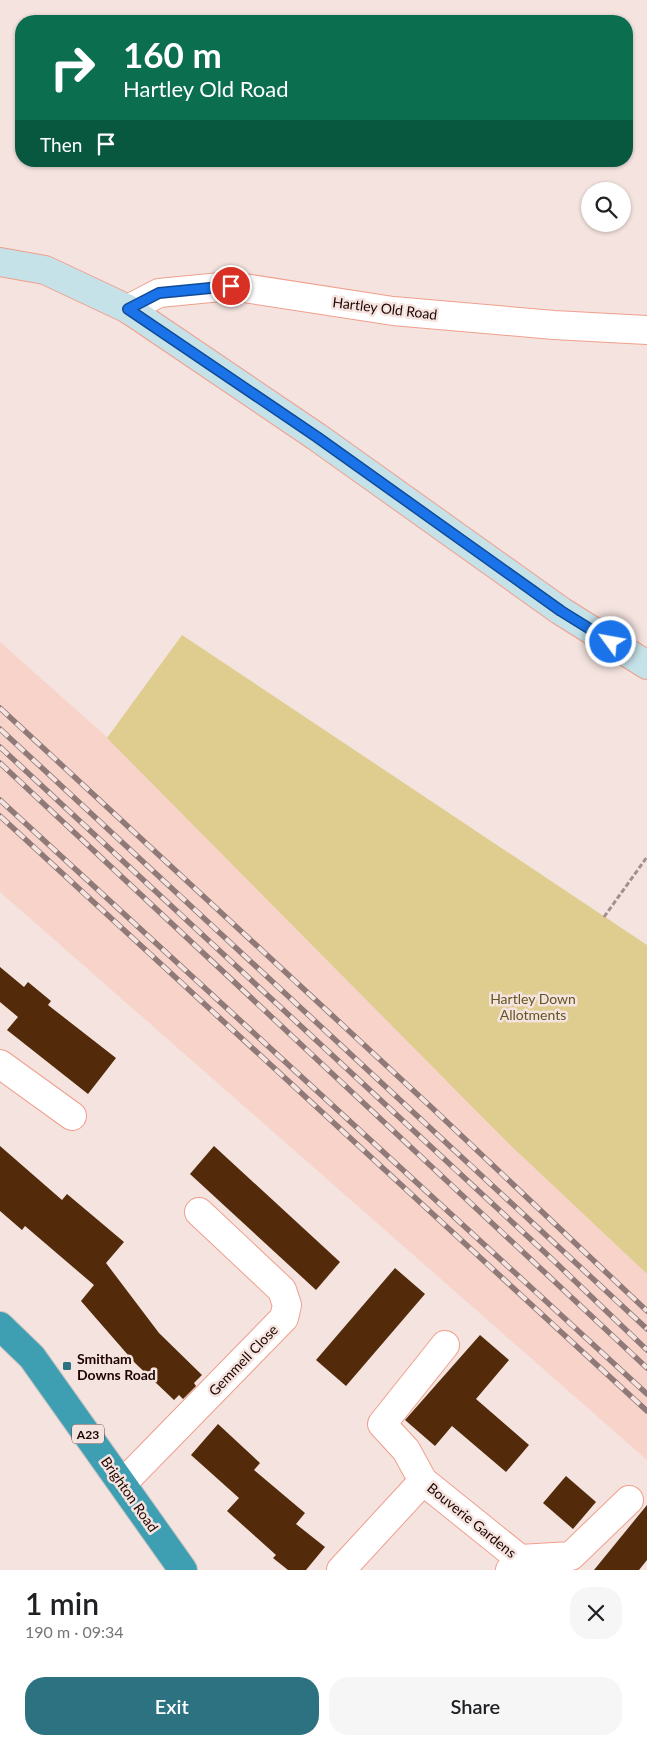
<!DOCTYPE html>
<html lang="en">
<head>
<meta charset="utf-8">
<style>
	:root { --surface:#fff; --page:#f6f6f6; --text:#202124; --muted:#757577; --accent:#2c7280 }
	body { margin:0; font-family:Lato,sans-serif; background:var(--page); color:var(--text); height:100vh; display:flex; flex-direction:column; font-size:19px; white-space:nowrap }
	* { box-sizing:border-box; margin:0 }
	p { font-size:16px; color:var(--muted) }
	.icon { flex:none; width:28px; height:28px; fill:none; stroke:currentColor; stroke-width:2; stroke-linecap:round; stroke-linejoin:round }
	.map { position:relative; height:1570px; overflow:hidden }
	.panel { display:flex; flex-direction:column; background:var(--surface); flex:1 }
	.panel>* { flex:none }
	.guide { position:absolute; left:15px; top:15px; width:618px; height:152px; border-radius:20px; box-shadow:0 1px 4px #0004; background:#0b6e4f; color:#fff; overflow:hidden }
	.controls { position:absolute; left:581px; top:182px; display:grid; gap:10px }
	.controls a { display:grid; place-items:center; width:50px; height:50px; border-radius:50%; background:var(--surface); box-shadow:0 1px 4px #0004; font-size:25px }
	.pin { position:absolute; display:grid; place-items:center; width:42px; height:42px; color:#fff; margin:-21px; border:2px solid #fff; border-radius:50%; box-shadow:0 1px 5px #0007 }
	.me { position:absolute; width:55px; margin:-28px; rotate:302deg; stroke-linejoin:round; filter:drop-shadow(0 0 4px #0008) }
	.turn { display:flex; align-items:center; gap:18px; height:105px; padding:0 25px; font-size:22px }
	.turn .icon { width:65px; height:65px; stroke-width:2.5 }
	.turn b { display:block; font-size:35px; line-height:42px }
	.then { display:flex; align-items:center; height:48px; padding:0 25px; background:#0003; gap:10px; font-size:19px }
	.round { display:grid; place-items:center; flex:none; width:52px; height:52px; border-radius:20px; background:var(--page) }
	.overview { display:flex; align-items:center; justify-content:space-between; height:85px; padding:0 25px }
	h1 { font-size:30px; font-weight:600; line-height:38px }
	.cta { display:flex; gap:10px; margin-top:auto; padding:10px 25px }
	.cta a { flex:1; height:58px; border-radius:20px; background:var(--accent); color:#fff; font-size:20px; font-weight:600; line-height:58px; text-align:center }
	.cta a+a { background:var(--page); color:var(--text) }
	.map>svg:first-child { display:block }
	.built { fill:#f8d3ca }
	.green { fill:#dfcd8f }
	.building { fill:#532a0a }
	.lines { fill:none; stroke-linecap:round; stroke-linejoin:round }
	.street-casing { stroke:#f09f8d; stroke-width:30 }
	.secondary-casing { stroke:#f09f8d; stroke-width:30 }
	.highway-casing { stroke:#c9c3c2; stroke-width:30 }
	.path { stroke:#a48f8c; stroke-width:3; stroke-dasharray:5 2.5; stroke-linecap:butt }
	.street { stroke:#fff; stroke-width:28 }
	.secondary { stroke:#c5e2e8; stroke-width:28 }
	.highway { stroke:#3e9eb2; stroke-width:28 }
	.rail-casing { stroke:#8f7a77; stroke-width:5.5 }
	.rail { stroke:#f4e3df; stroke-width:4; stroke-dasharray:11; stroke-linecap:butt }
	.route-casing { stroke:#114b97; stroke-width:12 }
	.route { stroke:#1a73e8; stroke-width:9 }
	.poi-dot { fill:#2c7280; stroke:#f4e3df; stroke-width:2 }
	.labels { text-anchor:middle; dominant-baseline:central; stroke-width:5; stroke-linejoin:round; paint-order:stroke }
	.shield { fill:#f4e3df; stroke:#5e4744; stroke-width:1 }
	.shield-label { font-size:12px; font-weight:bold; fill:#1e0401 }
	.street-label { font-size:14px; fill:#1e0401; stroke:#f4e3df }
	.park-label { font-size:14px; fill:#645520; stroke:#f4e3df }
	.poi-label { font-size:14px; font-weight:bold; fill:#1e0401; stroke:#f4e3df; text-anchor:start }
</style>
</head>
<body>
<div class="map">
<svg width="647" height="1570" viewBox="0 0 647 1570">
	<rect width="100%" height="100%" fill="#f4e3df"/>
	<!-- built -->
	<polygon class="built" points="0,642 108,738 507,1142 647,1274 647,1460 0,892"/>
	<!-- green -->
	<polygon class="green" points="182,635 647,945 647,1274 507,1142 107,738"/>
	<!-- building -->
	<g class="building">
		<polygon points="0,967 24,987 28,982 51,1001 48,1005 116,1058 88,1094 7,1030 18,1017 0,1002"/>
		<polygon points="0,1146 62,1200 67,1194 124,1242 106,1263 159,1333 202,1375 194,1383 196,1386 183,1399 179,1395 174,1400 135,1363 81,1301 94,1285 25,1226 22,1230 0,1211"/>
		<polygon points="214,1146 340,1262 316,1290 190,1174"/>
		<polygon points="395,1268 425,1294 346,1386 316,1360"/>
		<polygon points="480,1335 509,1360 476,1399 529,1445 506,1472 452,1426 435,1446 405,1420"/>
		<polygon points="218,1424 260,1463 254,1470 305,1513 296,1524 325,1547 306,1570 288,1570 273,1558 276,1555 227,1511 239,1498 191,1455"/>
		<polygon points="566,1476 596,1502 573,1529 543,1503"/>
		<polygon points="647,1505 647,1560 639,1570 594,1570"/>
	</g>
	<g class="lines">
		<defs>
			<g id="street">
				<polyline points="128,309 159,293 231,286 393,311 554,325 647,330"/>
				<polyline points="0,1064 72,1116"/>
				<polyline points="445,1345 382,1424 406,1450 423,1481 520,1559"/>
				<polyline points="123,1483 284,1318 287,1305 282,1290 199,1212"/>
				<polyline points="341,1570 423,1481"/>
				<polyline points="510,1570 520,1559 571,1556 629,1500"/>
			</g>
			<polyline id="secondary" points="0,262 45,270 128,309 317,437 561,611 647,665"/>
			<polyline id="highway" points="0,1326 32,1357 183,1570"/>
		</defs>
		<!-- street casing -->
		<use href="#street" class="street-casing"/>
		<!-- secondary casing -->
		<use href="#secondary" class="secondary-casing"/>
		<!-- highway casing -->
		<use href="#highway" class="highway-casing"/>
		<!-- path -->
		<polyline class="path" points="604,917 647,857"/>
		<!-- street -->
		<use href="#street" class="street"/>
		<!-- secondary -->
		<use href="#secondary" class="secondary"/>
		<!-- highway -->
		<use href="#highway" class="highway"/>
		<defs>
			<g id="rail">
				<polyline points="0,708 429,1105 647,1311"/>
				<polyline points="0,729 647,1329"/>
				<polyline points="0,747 553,1260 647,1350"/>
				<polyline points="0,763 647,1368"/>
				<polyline points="0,800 647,1394"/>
				<polyline points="0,816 647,1411"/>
			</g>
		</defs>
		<!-- rail casing -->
		<use href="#rail" class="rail-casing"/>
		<!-- rail -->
		<use href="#rail" class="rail"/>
	</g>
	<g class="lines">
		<defs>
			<polyline id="route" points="231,286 159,293 128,309 317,437 561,611 611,642"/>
		</defs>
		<!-- route casing -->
		<use href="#route" class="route-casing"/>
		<!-- route -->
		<use href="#route" class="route"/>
	</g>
	<!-- markers -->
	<rect class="poi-dot" x="62" y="1361" width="10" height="10" rx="2.5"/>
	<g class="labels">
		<!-- shield labels -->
		<rect class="shield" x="72" y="1424.5" width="32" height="19" rx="4"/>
		<g class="shield-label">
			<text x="88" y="1434">A23</text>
		</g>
		<!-- street labels -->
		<g class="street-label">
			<text transform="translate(385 308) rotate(7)">Hartley Old Road</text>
			<text transform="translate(243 1360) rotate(-46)">Gemmell Close</text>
			<text transform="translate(130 1494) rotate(55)">Brighton Road</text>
			<text transform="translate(472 1520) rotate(39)">Bouverie Gardens</text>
		</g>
		<!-- park labels -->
		<g class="park-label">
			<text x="533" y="998">Hartley Down<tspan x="533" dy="16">Allotments</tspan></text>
		</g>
		<!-- poi labels -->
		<g class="poi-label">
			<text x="77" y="1358">Smitham<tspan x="77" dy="16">Downs Road</tspan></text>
		</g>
	</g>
</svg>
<div class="controls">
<a><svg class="icon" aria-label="search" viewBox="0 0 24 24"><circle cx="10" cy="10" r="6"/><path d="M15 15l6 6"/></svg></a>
</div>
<div class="pin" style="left:231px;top:286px;background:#d93025"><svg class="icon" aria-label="arrive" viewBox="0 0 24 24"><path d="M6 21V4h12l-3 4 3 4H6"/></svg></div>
<svg class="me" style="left:611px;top:642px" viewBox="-20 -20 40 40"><circle r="17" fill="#1a73e8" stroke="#fff" stroke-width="3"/><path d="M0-11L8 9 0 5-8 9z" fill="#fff"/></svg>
<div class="guide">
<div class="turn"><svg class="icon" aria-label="right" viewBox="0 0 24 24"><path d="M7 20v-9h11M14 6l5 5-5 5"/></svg><div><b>160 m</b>Hartley Old Road</div></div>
<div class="then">Then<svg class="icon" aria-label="arrive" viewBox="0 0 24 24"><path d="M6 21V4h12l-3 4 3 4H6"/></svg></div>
</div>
</div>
<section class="panel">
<div class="overview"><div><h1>1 min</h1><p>190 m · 09:34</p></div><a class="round"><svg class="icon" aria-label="close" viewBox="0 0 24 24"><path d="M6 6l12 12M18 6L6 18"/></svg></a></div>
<div class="cta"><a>Exit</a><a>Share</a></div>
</section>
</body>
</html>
